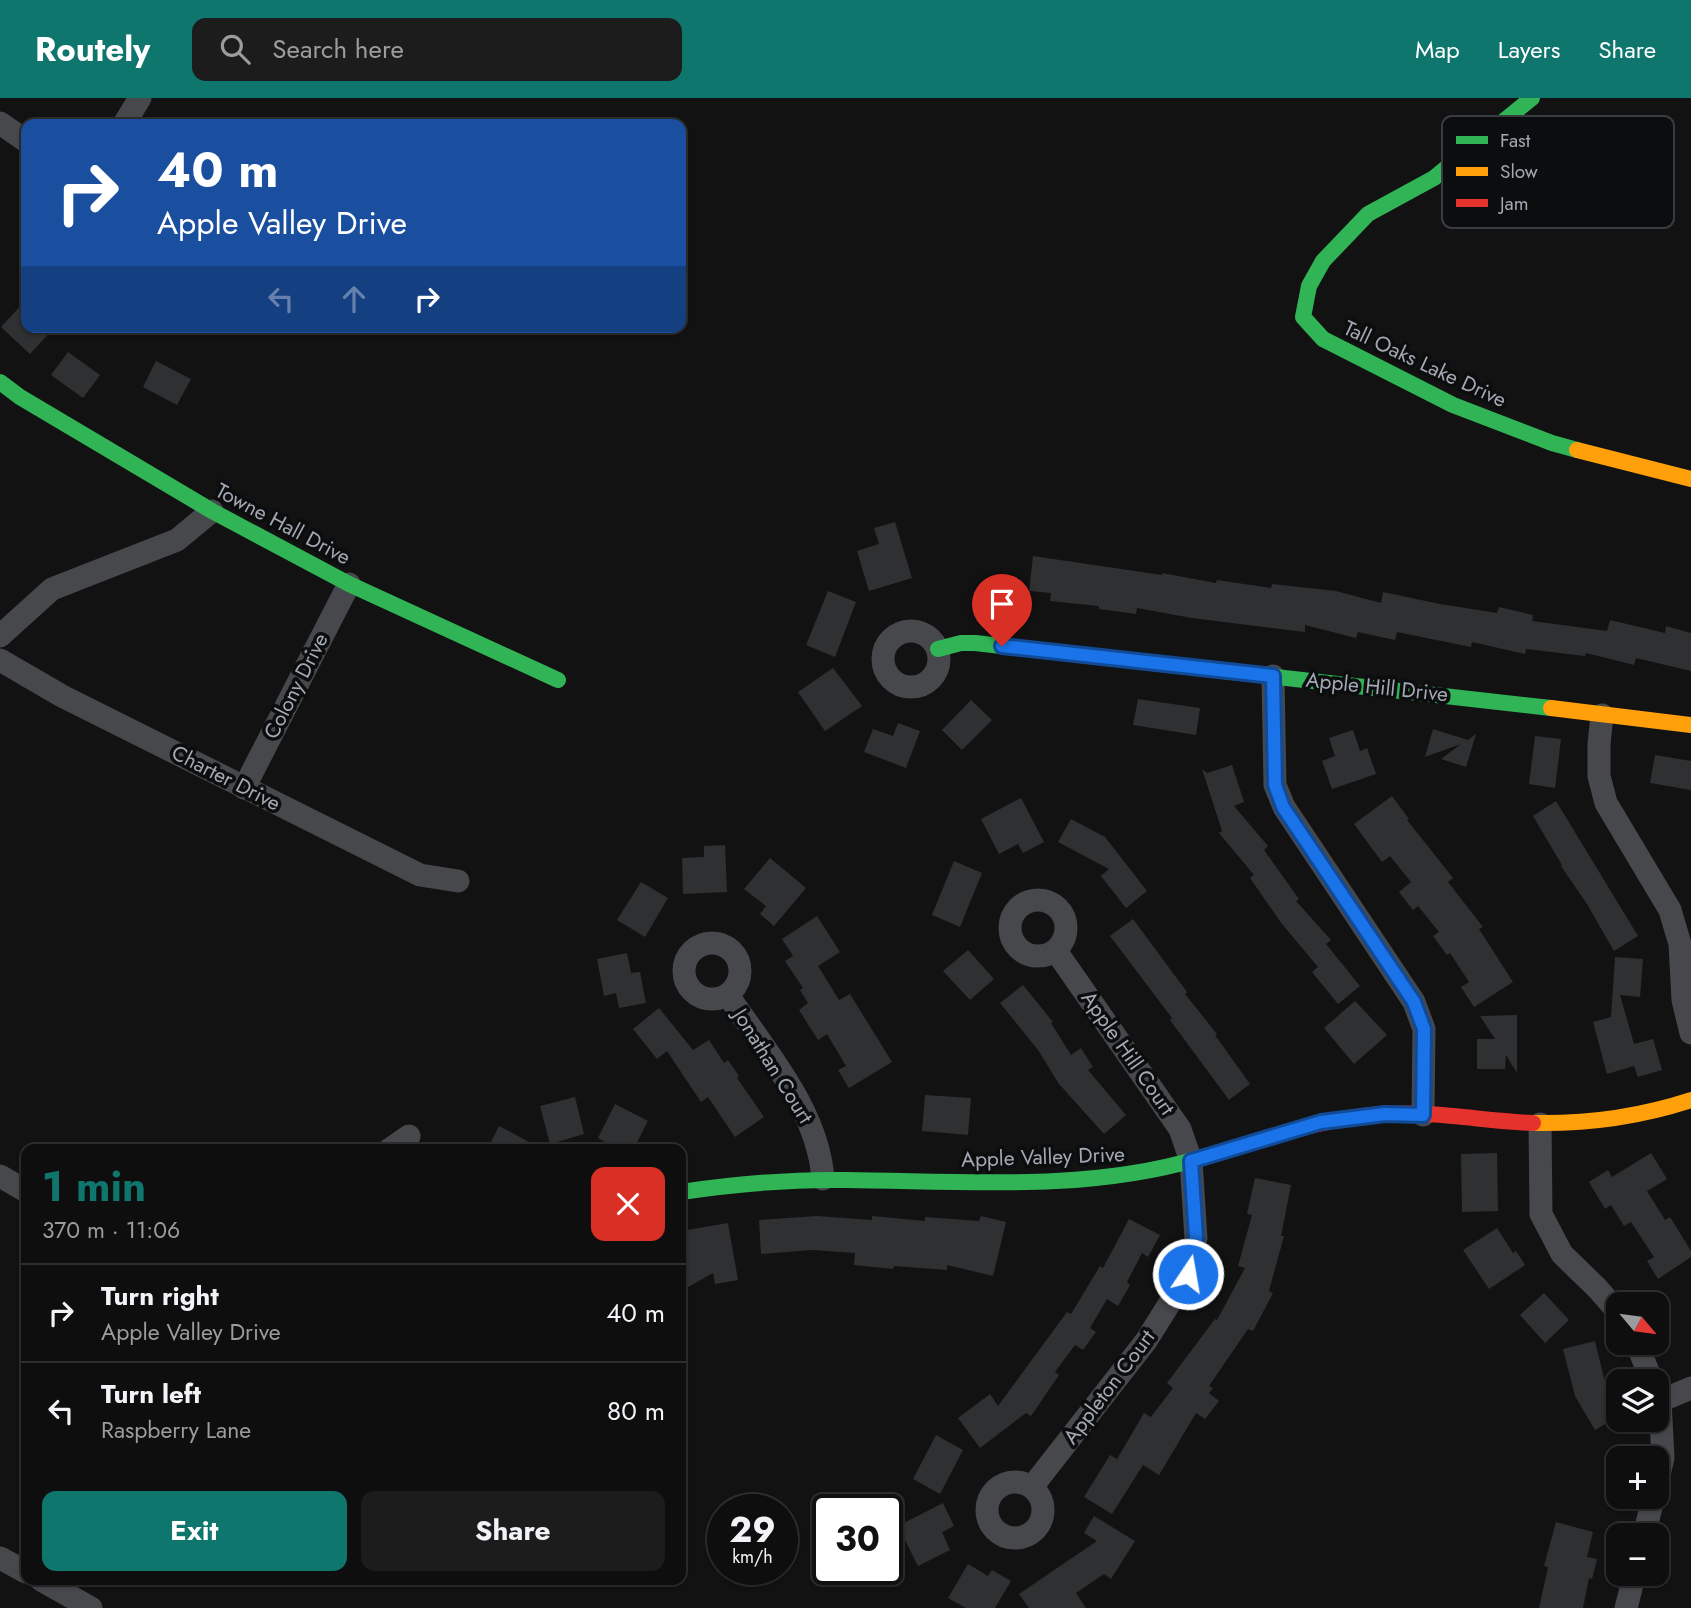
<!DOCTYPE html>
<html lang="en">
<head>
<meta charset="utf-8">
<style>
	:root { --surface:#0e0e0e; --page:#1c1c1c; --text:#f1f3f6; --muted:#9b9c9e; --line:#2e2e2e; --accent:#0f766e }
	body { margin:0; font-family:Jost,sans-serif; background:var(--page); color:var(--text); height:100vh; display:flex; flex-direction:column; font-size:26px; white-space:nowrap }
	* { box-sizing:border-box; margin:0 }
	p { font-size:23px; color:var(--muted) }
	.icon { flex:none; width:38px; height:38px; fill:none; stroke:currentColor; stroke-width:2; stroke-linecap:round; stroke-linejoin:round }
	.map { position:relative; flex:1; overflow:hidden }
	.panel { position:absolute; left:21px; top:1046px; width:665px; height:441px; display:flex; flex-direction:column; background:var(--surface); border-radius:14px; box-shadow:0 2px 5px #0004,0 0 0 2px var(--line) }
	.panel>* { flex:none }
	.hud { position:absolute; left:21px; top:21px; width:665px; height:214px; border-radius:14px; box-shadow:0 2px 5px #0004,0 0 0 2px var(--line); background:#1a4fa0; color:#fff; overflow:hidden }
	.needle { width:46px; rotate:119deg }
	.tools { position:absolute; left:1606px; top:1194px; display:grid; gap:14px }
	.tools a { display:grid; place-items:center; width:63px; height:63px; border-radius:14px; background:var(--surface); box-shadow:0 2px 5px #0004,0 0 0 2px var(--line); font-size:35px }
	.speed { position:absolute; left:707px; top:1396px; display:flex; gap:14px; font-size:35px; font-weight:700; text-align:center }
	.speed>* { display:grid; place-content:center; width:91px; height:91px; border-radius:50%; background:var(--surface); box-shadow:0 2px 5px #0004,0 0 0 2px var(--line); line-height:1 }
	.speed small { font-size:18px; font-weight:400 }
	.speed .limit { border:4px solid #111; border-radius:10px; background:#fff; color:#111 }
	.pin { position:absolute; display:grid; place-items:center; width:60px; height:60px; color:#fff; margin:-72px -30px; border-radius:50% 50% 50% 0; rotate:-45deg; box-shadow:0 0 7px #0007 }
	.pin .icon { rotate:45deg }
	.me { position:absolute; width:77px; margin:-38px; rotate:12deg; stroke-linejoin:round; filter:drop-shadow(0 0 5px #0008) }
	.turn { display:flex; align-items:center; gap:24px; height:147px; padding:0 21px; font-size:32px }
	.turn .icon { width:91px; height:91px; stroke-width:2.5 }
	.turn b { display:block; font-size:49px; line-height:60px }
	.lanes { display:flex; align-items:center; height:66px; padding:0 21px; background:#0003; justify-content:center; gap:35px; direction:ltr }
	.lanes .off { opacity:.35 }
	.round { display:grid; place-items:center; flex:none; width:74px; height:74px; border-radius:14px; background:var(--page) }
	.headline { display:flex; align-items:center; justify-content:space-between; height:119px; padding:0 21px }
	h1 { font-size:42px; font-weight:700; line-height:52px; color:var(--accent) }
	.primary-button { display:flex; gap:14px; margin-top:auto; padding:14px 21px }
	.primary-button a { flex:1; height:80px; border-radius:14px; background:var(--accent); color:#fff; font-size:28px; font-weight:700; line-height:80px; text-align:center }
	.primary-button a+a { background:var(--page); color:var(--text) }
	ul { padding:0; list-style:none }
	li { display:flex; align-items:center; gap:21px; height:98px; padding:0 21px; border-top:2px solid var(--line) }
	li div { flex:1 }
	li b { display:block; font-size:26px }
	li em { font-style:normal }
	header { display:flex; align-items:center; gap:42px; box-sizing:border-box; height:98px; padding:0 35px; background:var(--accent); color:#fff }
	header strong { font-size:33px }
	nav { display:flex; gap:38px; margin-inline-start:auto; font-size:24px }
	.search { width:490px; height:63px; background:var(--page); display:flex; align-items:center; gap:18px; box-sizing:border-box; padding:0 24px; border-radius:14px; color:var(--muted); font-size:26px }
	.map>svg:first-child { display:block }
	.building { fill:#2f3032 }
	.lines { fill:none; stroke-linecap:round; stroke-linejoin:round }
	.street { stroke:#46484b; stroke-width:23 }
	.fast { stroke:#30b455; stroke-width:16 }
	.slow { stroke:#ff9f0a; stroke-width:16 }
	.jam { stroke:#e5322d; stroke-width:16 }
	.route-casing { stroke:#114b97; stroke-width:18 }
	.route { stroke:#1a73e8; stroke-width:12 }
	.labels { text-anchor:middle; dominant-baseline:central; stroke-width:7; stroke-linejoin:round; paint-order:stroke }
	.street-label { font-size:21px; fill:#a3a9b3; stroke:#0c0d0e }
	.key { fill:#0c0d0e; stroke:#393c40; stroke-width:2 }
	.key-label { font-size:19px; fill:#a3a9b3 }
</style>
</head>
<body>
<header>
<strong>Routely</strong>
<div class="search"><svg class="icon" aria-label="search" viewBox="0 0 24 24"><circle cx="10" cy="10" r="6"/><path d="M15 15l6 6"/></svg>Search here</div>
<nav><a>Map</a><a>Layers</a><a>Share</a></nav>
</header>
<div class="map">
<svg width="1691" height="1510" viewBox="0 0 1691 1510">
	<rect width="100%" height="100%" fill="#121212"/>
	<!-- building -->
	<g class="building">
		<polygon points="26,202 26,229 55,229 30,256 1,229"/>
		<polygon points="68,254 100,277 83,300 51,277"/>
		<polygon points="156,263 191,281 177,307 143,289"/>
		<polygon points="895,424 912,480 869,493 857,453 879,446 874,430"/>
		<polygon points="1033,458 1162,477 1162,475 1216,485 1217,482 1271,490 1272,486 1336,493 1381,505 1383,494 1440,506 1497,515 1499,509 1533,517 1532,523 1607,533 1610,522 1665,535 1666,528 1691,535 1691,573 1636,560 1634,567 1586,555 1585,558 1526,551 1525,556 1472,544 1471,549 1397,534 1395,542 1358,534 1356,540 1305,527 1305,534 1192,520 1137,510 1136,516 1099,511 1099,508 1050,503 1051,495 1029,493"/>
		<polygon points="828,493 856,504 835,559 806,547"/>
		<polygon points="833,570 862,608 825,633 798,594"/>
		<polygon points="1138,601 1200,610 1196,637 1133,627"/>
		<polygon points="971,602 992,622 962,652 942,632"/>
		<polygon points="898,625 920,633 906,670 864,654 873,631 893,638"/>
		<polygon points="1433,631 1468,642 1476,636 1466,669 1441,661 1461,646 1425,659"/>
		<polygon points="1353,632 1360,653 1367,650 1376,676 1332,691 1322,663 1335,658 1329,640"/>
		<polygon points="1535,638 1561,641 1555,690 1529,686"/>
		<polygon points="1655,657 1691,663 1691,692 1650,685"/>
		<polygon points="1232,667 1244,704 1234,708 1268,748 1264,752 1299,801 1296,803 1331,842 1326,846 1360,888 1338,906 1312,874 1318,869 1282,826 1250,780 1254,777 1219,735 1222,733 1202,671 1207,675"/>
		<polygon points="1392,698 1409,721 1407,722 1453,780 1448,784 1483,829 1479,831 1513,884 1474,909 1461,889 1469,884 1450,855 1447,857 1433,838 1439,834 1418,808 1413,812 1399,794 1411,784 1390,758 1382,764 1354,726"/>
		<polygon points="1021,700 1044,744 1023,755 1018,746 999,756 981,721"/>
		<polygon points="1556,703 1638,838 1614,853 1587,806 1561,768 1562,767 1533,718"/>
		<polygon points="1071,721 1105,739 1147,793 1126,810 1101,778 1109,771 1058,744"/>
		<polygon points="725,747 727,794 683,796 682,760 704,759 704,748"/>
		<polygon points="770,760 806,790 774,828 760,816 766,808 744,791"/>
		<polygon points="954,763 982,775 960,829 932,817"/>
		<polygon points="641,784 668,800 645,839 617,822"/>
		<polygon points="817,818 840,854 818,868 839,902 850,896 892,964 849,990 838,972 846,968 827,936 818,942 799,912 808,905 800,892 803,890 785,863 793,858 782,841"/>
		<polygon points="1133,821 1187,894 1185,896 1217,936 1215,937 1250,986 1229,1002 1170,922 1172,920 1110,838"/>
		<polygon points="968,852 994,881 970,902 943,873"/>
		<polygon points="627,855 631,875 640,874 646,905 619,910 616,895 604,898 597,861"/>
		<polygon points="1615,859 1643,861 1640,899 1620,897 1634,946 1653,941 1662,972 1638,979 1634,968 1607,976 1593,924 1611,919"/>
		<polygon points="1023,887 1053,924 1051,925 1071,957 1081,950 1093,969 1088,972 1126,1017 1104,1036 1059,986 1038,952 1000,905"/>
		<polygon points="1355,903 1387,937 1354,966 1324,930"/>
		<polygon points="659,910 693,952 709,942 724,965 728,962 739,978 737,980 764,1019 735,1039 708,999 701,1004 667,953 657,961 633,931"/>
		<polygon points="1517,917 1517,975 1506,957 1505,971 1477,971 1477,941 1495,941 1480,918"/>
		<polygon points="925,997 971,1000 968,1037 922,1033"/>
		<polygon points="575,999 584,1036 550,1046 540,1008"/>
		<polygon points="615,1006 648,1023 633,1052 619,1052 598,1040"/>
		<polygon points="499,1028 544,1052 487,1052"/>
		<polygon points="1497,1055 1498,1113 1462,1114 1461,1056"/>
		<polygon points="1651,1055 1667,1081 1647,1093 1665,1122 1670,1119 1691,1153 1691,1159 1658,1181 1647,1163 1654,1159 1631,1124 1624,1128 1611,1107 1605,1111 1589,1084 1608,1072 1612,1079"/>
		<polygon points="1255,1080 1291,1087 1281,1138 1284,1138 1269,1193 1273,1195 1253,1233 1248,1231 1209,1288 1213,1290 1209,1295 1219,1303 1205,1321 1196,1315 1159,1377 1143,1367 1112,1416 1084,1399 1110,1357 1117,1361 1144,1315 1151,1319 1173,1290 1167,1285 1215,1221 1217,1222 1245,1170 1238,1168 1252,1117 1247,1116"/>
		<polygon points="817,1118 872,1122 872,1118 925,1123 925,1119 979,1123 981,1118 1006,1124 993,1178 947,1167 947,1172 894,1168 893,1171 854,1167 855,1155 812,1152 761,1156 759,1122"/>
		<polygon points="1129,1121 1160,1137 1148,1159 1142,1155 1127,1184 1130,1187 1118,1208 1107,1201 1090,1230 1096,1234 1083,1252 1075,1247 1055,1274 1059,1277 1031,1318 1026,1315 980,1350 958,1320 990,1296 998,1308 1067,1214 1071,1216 1100,1168 1103,1170"/>
		<polygon points="728,1125 738,1182 715,1186 713,1175 681,1193 681,1133"/>
		<polygon points="1497,1130 1513,1155 1516,1153 1525,1167 1489,1191 1463,1152"/>
		<polygon points="1544,1195 1569,1222 1545,1245 1520,1217"/>
		<polygon points="1595,1243 1605,1284 1619,1308 1619,1318 1595,1332 1575,1298 1563,1251"/>
		<polygon points="936,1337 963,1352 940,1396 913,1381"/>
		<polygon points="943,1405 954,1428 942,1434 950,1452 918,1468 898,1428"/>
		<polygon points="1094,1418 1135,1443 1111,1481 1104,1476 1076,1495 1086,1510 1029,1510 1019,1496 1097,1443 1084,1435"/>
		<polygon points="1556,1424 1593,1434 1587,1459 1597,1461 1592,1481 1589,1480 1583,1510 1539,1510 1548,1469 1544,1468"/>
		<polygon points="968,1466 988,1478 992,1472 1011,1483 995,1510 966,1510 948,1500"/>
	</g>
	<g class="lines">
		<!-- street -->
		<g class="street">
			<polyline points="0,25 26,43"/>
			<polyline points="124,26 140,0"/>
			<circle cx="911" cy="561" r="28"/>
			<polyline points="0,538 52,491 177,442 212,413"/>
			<polyline points="0,562 62,598 420,777 458,783"/>
			<polyline points="1273,578 1275,687 1284,709 1414,904 1424,931 1423,1017"/>
			<polyline points="1602,617 1599,646 1599,678 1606,705 1670,812 1680,846 1683,902 1691,935"/>
			<polyline points="244,690 349,486"/>
			<circle cx="1038" cy="830" r="28"/>
			<circle cx="712" cy="873" r="28"/>
			<path d="M728,897C765,953 818,1011 823,1081"/>
			<polyline points="1540,1026 1541,1116 1562,1156 1597,1190 1619,1215"/>
			<polyline points="389,1052 409,1038"/>
			<polyline points="0,1078 26,1093"/>
			<polyline points="1636,1244 1652,1283"/>
			<polyline points="1657,1295 1660,1303 1663,1360 1657,1385"/>
			<polyline points="1660,1303 1691,1290"/>
			<circle cx="1015" cy="1412" r="28"/>
			<polyline points="1032,1389 1146,1243 1188,1176 1196,1140 1191,1063 1180,1031 1056,853"/>
			<polyline points="1644,1437 1654,1398"/>
			<polyline points="0,1460 26,1474"/>
			<polyline points="41,1482 91,1510"/>
			<polyline points="1626,1510 1635,1475"/>
		</g>
		<!-- fast -->
		<g class="fast">
			<polyline points="1532,0 1434,80 1368,116 1323,163 1309,188 1303,219 1323,241 1453,307 1552,345 1577,352"/>
			<polyline points="0,284 20,299 212,413 349,486 558,582"/>
			<polyline points="938,551 961,545 975,545 1551,610"/>
			<path d="M681,1094C736,1086 791,1081 846,1082C963,1083 1084,1094 1197,1061"/>
		</g>
		<!-- slow -->
		<g class="slow">
			<polyline points="1577,352 1691,381"/>
			<polyline points="1551,610 1691,627"/>
			<path d="M1533,1025C1588,1026 1639,1019 1691,1002"/>
		</g>
		<!-- jam -->
		<path class="jam" d="M1197,1061C1259,1043 1319,1020 1384,1016C1434,1013 1484,1023 1533,1025"/>
	</g>
	<g class="lines">
		<defs>
			<polyline id="route" points="1002,548 1273,578 1275,687 1283,709 1414,904 1424,931 1423,1017 1385,1016 1321,1024 1191,1063 1196,1140 1188,1176"/>
		</defs>
		<!-- route casing -->
		<use href="#route" class="route-casing"/>
		<!-- route -->
		<use href="#route" class="route"/>
	</g>
	<g class="labels">
		<!-- street labels -->
		<g class="street-label">
			<text transform="translate(1425 266) rotate(25)">Tall Oaks Lake Drive</text>
			<text transform="translate(283 426) rotate(28)">Towne Hall Drive</text>
			<text transform="translate(296 588) rotate(-63)">Colony Drive</text>
			<text transform="translate(1377 589) rotate(6)">Apple Hill Drive</text>
			<text transform="translate(226 680) rotate(27)">Charter Drive</text>
			<text transform="translate(1128 955) rotate(55)">Apple Hill Court</text>
			<text transform="translate(773 968) rotate(58)">Jonathan Court</text>
			<text transform="translate(1043 1059) rotate(-2)">Apple Valley Drive</text>
			<text transform="translate(1109 1289) rotate(-53)">Appleton Court</text>
		</g>
	</g>
	<!-- legend -->
	<rect x="1442" y="18" width="232" height="112" rx="10" class="key"/>
	<rect x="1456" y="38" width="32" height="8" fill="#30b455"/>
	<rect x="1456" y="69" width="32" height="9" fill="#ff9f0a"/>
	<rect x="1456" y="101" width="32" height="8" fill="#e5322d"/>
	<g class="key-label">
		<text x="1500" y="49">Fast</text>
		<text x="1500" y="80">Slow</text>
		<text x="1500" y="112">Jam</text>
	</g>
</svg>
<div class="tools">
<a><svg class="needle" viewBox="-14 -14 28 28"><path d="M0-13l5 13h-10z" fill="#e53935"/><path d="M0 13l5-13h-10z" fill="#9b9c9e"/></svg></a>
<a><svg class="icon" aria-label="layers" viewBox="0 0 24 24"><path d="M12 4l9 5-9 5-9-5zM3 14l9 5 9-5"/></svg></a>
<a>+</a>
<a>−</a>
</div>
<div class="speed"><div>29<small>km/h</small></div><div class="limit">30</div></div>
<div class="pin" style="left:1002px;top:548px;background:#d93025"><svg class="icon" aria-label="arrive" viewBox="0 0 24 24"><path d="M6 21V4h12l-3 4 3 4H6"/></svg></div>
<svg class="me" style="left:1188px;top:1176px" viewBox="-20 -20 40 40"><circle r="17" fill="#1a73e8" stroke="#fff" stroke-width="3"/><path d="M0-11L8 9 0 5-8 9z" fill="#fff"/></svg>
<div class="hud">
<div class="turn"><svg class="icon" aria-label="right" viewBox="0 0 24 24"><path d="M7 20v-9h11M14 6l5 5-5 5"/></svg><div><b>40 m</b>Apple Valley Drive</div></div>
<div class="lanes"><svg class="icon off" aria-label="left" viewBox="0 0 24 24"><path d="M17 20v-9H6M10 6l-5 5 5 5"/></svg><svg class="icon off" aria-label="ahead" viewBox="0 0 24 24"><path d="M12 20V5M6 11l6-6 6 6"/></svg><svg class="icon" aria-label="right" viewBox="0 0 24 24"><path d="M7 20v-9h11M14 6l5 5-5 5"/></svg></div>
</div>
<section class="panel">
<div class="headline"><div><h1>1 min</h1><p>370 m · 11:06</p></div><a class="round" style="background:#d93025;color:#fff"><svg class="icon" aria-label="close" viewBox="0 0 24 24"><path d="M6 6l12 12M18 6L6 18"/></svg></a></div>
<ul>
<li><svg class="icon" aria-label="right" viewBox="0 0 24 24"><path d="M7 20v-9h11M14 6l5 5-5 5"/></svg><div><b>Turn right</b><p>Apple Valley Drive</p></div><em>40 m</em></li>
<li><svg class="icon" aria-label="left" viewBox="0 0 24 24"><path d="M17 20v-9H6M10 6l-5 5 5 5"/></svg><div><b>Turn left</b><p>Raspberry Lane</p></div><em>80 m</em></li>
</ul>
<div class="primary-button"><a>Exit</a><a>Share</a></div>
</section>
</div>
</body>
</html>
